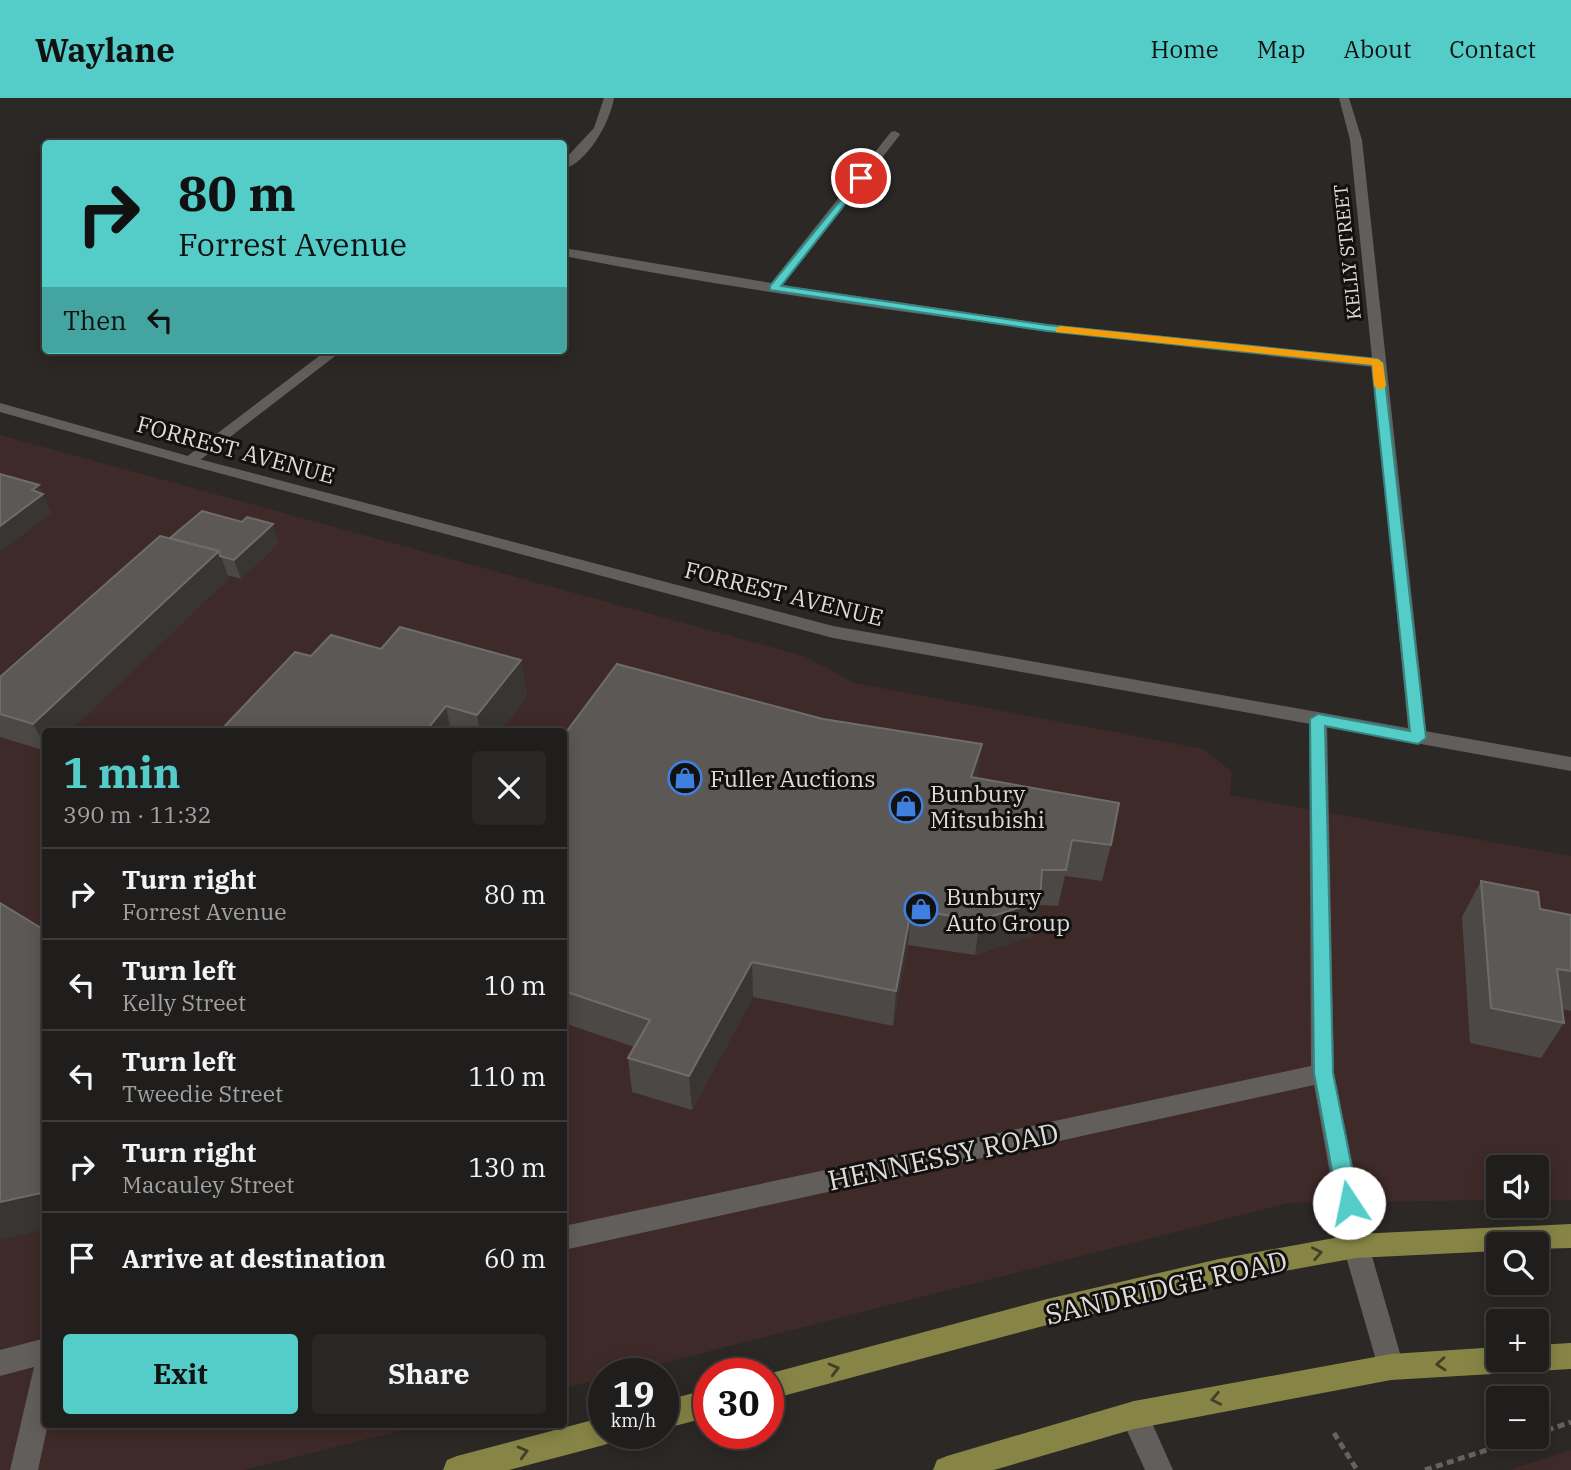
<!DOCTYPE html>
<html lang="en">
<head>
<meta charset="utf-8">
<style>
	:root { --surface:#201e1c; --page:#282725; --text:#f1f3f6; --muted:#a2a2a3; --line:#3d3c3b; --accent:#54cdc9 }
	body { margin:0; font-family:"IBM Plex Serif",serif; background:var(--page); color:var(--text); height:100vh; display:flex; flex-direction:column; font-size:26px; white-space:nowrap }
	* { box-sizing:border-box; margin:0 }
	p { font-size:23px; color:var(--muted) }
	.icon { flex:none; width:38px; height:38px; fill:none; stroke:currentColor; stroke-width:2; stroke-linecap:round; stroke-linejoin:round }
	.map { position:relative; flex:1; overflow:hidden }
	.panel { position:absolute; left:42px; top:630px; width:525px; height:700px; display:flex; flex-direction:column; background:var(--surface); border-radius:7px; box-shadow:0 4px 18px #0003,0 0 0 2px var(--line) }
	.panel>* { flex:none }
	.banner { position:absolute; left:42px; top:42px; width:525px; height:214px; border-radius:7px; box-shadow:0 4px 18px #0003,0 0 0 2px var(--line); background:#54cdc9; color:#111; overflow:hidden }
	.fabs { position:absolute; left:1486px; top:1057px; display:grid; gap:14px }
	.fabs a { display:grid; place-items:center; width:63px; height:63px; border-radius:7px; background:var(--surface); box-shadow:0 4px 18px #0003,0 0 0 2px var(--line); font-size:35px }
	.speed { position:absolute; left:588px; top:1260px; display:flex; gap:14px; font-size:35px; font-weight:700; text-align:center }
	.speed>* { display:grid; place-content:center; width:91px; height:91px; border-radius:50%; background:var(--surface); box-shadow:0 4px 18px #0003,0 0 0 2px var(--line); line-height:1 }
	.speed small { font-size:18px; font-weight:400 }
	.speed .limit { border:10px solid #d22; background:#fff; color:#111 }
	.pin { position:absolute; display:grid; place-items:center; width:60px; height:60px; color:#fff; margin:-30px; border:4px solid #fff; border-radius:50%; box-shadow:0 2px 7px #0007 }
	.me { position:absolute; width:77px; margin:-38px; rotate:349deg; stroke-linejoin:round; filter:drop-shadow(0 0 5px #0008) }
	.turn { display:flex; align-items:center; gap:24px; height:147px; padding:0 21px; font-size:32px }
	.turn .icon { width:91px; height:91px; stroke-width:2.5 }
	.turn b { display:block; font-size:49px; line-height:60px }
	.then { display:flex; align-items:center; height:66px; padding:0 21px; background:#0003; gap:14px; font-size:26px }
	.round { display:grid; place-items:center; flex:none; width:74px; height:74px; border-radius:7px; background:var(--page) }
	.summary { display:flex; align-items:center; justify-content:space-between; height:119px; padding:0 21px }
	h1 { font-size:42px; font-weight:700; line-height:52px; color:var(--accent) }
	.cta { display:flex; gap:14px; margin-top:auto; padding:14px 21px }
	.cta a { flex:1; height:80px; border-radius:7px; background:var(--accent); color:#111; font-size:28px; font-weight:700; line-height:80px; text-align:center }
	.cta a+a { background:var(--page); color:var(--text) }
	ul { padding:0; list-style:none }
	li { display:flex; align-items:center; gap:21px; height:91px; padding:0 21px; border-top:2px solid var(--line) }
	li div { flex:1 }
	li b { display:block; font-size:26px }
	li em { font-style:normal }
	header { display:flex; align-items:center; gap:42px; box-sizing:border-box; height:98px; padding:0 35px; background:var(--accent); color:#111 }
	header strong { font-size:33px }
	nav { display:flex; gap:38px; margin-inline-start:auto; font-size:24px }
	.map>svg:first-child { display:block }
	.commercial { fill:#3e2a29 }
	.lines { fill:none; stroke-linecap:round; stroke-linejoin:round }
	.path { stroke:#656260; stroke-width:5; stroke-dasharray:7 4.5; stroke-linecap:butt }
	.service { fill:#615e5c; fill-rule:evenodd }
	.minor { fill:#615e5c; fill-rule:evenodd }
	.tertiary { fill:#615e5c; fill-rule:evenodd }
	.secondary { fill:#615e5c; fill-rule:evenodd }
	.primary { fill:#878546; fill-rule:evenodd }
	.wall { fill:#4b4846 }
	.shaded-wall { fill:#383533 }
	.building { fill:#5b5856; stroke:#6f6d6b; stroke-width:2 }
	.oneway { stroke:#413f26 }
	.route { fill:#54cdc9; stroke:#378583; stroke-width:2 }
	.slow { fill:#f59e0b }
	.labels { text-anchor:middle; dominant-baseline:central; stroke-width:6; stroke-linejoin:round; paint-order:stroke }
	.far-street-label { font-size:19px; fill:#dedcdb; stroke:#121110 }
	.street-label { font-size:23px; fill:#dedcdb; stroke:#121110 }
	.poi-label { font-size:23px; fill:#dedcdb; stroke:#121110; text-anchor:start }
	.near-street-label { font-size:28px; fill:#dedcdb; stroke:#121110 }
</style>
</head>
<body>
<header>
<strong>Waylane</strong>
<nav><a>Home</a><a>Map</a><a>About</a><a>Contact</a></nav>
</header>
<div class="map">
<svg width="1571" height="1372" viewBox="0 0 1571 1372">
	<rect width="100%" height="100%" fill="#2b2826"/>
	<!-- commercial -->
	<g class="commercial">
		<polygon points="0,337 804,558 855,585 1204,651 1232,674 1230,697 1571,758 1571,1102 1537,1102 1536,1069 1498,1069 1498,1102 1289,1105 620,1276 604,1276 604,1280 564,1290 564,634 46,634 46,1326 422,1327 244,1372 0,1372"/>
		<polygon points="1571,1352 1571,1372 1509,1372"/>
	</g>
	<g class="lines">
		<!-- path -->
		<g class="path">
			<polyline points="1334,1335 1357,1372"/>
			<polyline points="1536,1336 1571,1324"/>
			<polyline points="1425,1372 1527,1339"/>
		</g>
		<!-- service -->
		<polygon class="service" points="1134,1303 1144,1307 1173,1372 1145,1372 1120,1317 1124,1307"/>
		<!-- minor -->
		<g class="minor">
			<path d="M1339,0H1349L1362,42L1427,640L1425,645H1411L1409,640L1373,269C1102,240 831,210 564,158V150L771,185L891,34L895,33L900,36L899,38L783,187L1047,226L1372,260L1350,42Z"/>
			<polygon points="1318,616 1325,618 1327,622 1334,975 1369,1148 1404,1269 1400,1278 1391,1282 1382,1278 1378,1269 1343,1148 1314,987 564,1152 564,1128 1311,968 1309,622 1311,618"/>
			<polygon points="46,1240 46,1326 48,1326 38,1372 10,1372 34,1269 0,1278 0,1252"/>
		</g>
		<!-- tertiary -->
		<g class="tertiary">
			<path d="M604,0H614C610,24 588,64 564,71V62L594,30Z"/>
			<polygon points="327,252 343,252 195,366 185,366 182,363 185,360"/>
		</g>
		<!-- secondary -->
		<polygon class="secondary" points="0,305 195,360 833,528 1571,659 1571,673 833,540 185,366 0,314"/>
		<!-- primary -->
		<g class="primary">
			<polygon points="1571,1126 1571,1150 1536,1151 1536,1146 1498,1146 1498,1153 1356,1160 1219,1185 1047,1227 768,1302 768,1276 1047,1201 1219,1161 1356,1136"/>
			<polygon points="1571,1245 1571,1271 1536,1273 1527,1269 1523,1262 1536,1262 1536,1247"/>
			<polygon points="1498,1249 1498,1262 1522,1262 1518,1271 1509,1275 1391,1282 1134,1331 994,1372 933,1372 937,1362 947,1358 1134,1303 1391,1256"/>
			<polygon points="709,1291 709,1319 663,1331 663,1303"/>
			<polygon points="604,1319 604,1335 617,1335 614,1343 604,1347 509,1372 443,1372 447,1362 457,1358"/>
		</g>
	</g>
	<!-- wall -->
	<g class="wall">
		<polygon points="170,440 279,445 241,481 227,477 229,481 46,634 46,653 0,639 0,579"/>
		<polygon points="381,551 521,562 527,598 500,634 219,634 311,558"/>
		<polygon points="823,621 982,646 977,680 1111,747 1102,783 1065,778 1058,808 1039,807 1033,838 975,857 908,847 893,928 753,899 692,1012 632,994 628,960 634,949 564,925 564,637"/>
		<polygon points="1481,783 1540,811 1571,817 1571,913 1562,911 1564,925 1541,960 1470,945 1462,819"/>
	</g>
	<!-- shaded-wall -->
	<g class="shaded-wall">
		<polygon points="39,387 52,415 0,454 0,428 32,392"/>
		<polygon points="273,426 279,445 241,481 234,462"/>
		<polygon points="219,453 229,481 69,634 46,634 46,650 33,626"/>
		<polygon points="521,562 527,598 500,634 480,634 477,617"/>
		<polygon points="446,608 451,634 425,634"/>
		<polygon points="982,646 977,682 971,679"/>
		<polygon points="1040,803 1033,838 975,857 980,822"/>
		<polygon points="911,812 908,847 893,928 896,893"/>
		<polygon points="752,864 753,899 692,1012 689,978"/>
		<polygon points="46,1094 46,1131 0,1142 0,1104"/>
	</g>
	<!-- building -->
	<g class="building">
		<polygon points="0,376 39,387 32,392 43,396 0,428"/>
		<polygon points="202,413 242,424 247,419 273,426 234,462 220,458 219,453 170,440"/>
		<polygon points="160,438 219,453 33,626 0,616 0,579"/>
		<polygon points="400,529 521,562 477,617 446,608 425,634 219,634 295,554 311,558 331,537 381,551"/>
		<polygon points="617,566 823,621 982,646 971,679 1119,705 1111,747 1072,742 1066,772 1042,772 1040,803 980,822 911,812 896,893 752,864 689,978 628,960 650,922 564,893 564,637"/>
		<polygon points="1481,783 1538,794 1540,811 1571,817 1571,873 1557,871 1564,925 1491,910"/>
		<polygon points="0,805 46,833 46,1094 0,1104"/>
	</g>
	<!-- one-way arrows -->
	<defs><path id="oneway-chevron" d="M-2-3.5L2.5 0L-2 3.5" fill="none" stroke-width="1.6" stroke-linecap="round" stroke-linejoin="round" transform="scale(1.75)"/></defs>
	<g class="oneway">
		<use href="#oneway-chevron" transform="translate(1317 1155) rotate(-11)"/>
		<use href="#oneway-chevron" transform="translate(1441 1266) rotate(176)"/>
		<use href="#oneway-chevron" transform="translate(834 1271) rotate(-15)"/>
		<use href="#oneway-chevron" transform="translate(1216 1301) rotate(169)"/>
		<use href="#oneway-chevron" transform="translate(523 1354) rotate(-15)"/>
	</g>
	<!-- route -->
	<polygon class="route" points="861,77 866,80 864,82 781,188 1047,227 1378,261 1383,265 1426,640 1418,646 1325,628 1333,975 1359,1105 1356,1112 1349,1115 1341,1112 1338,1105 1314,975 1310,621 1318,616 1410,633 1372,267 1047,233 770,192 770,188"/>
	<!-- slow -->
	<polygon class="slow" points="1060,228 1378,261 1383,265 1386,288 1380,292 1374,288 1372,267 1056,234 1055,231"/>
	<!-- icons -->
	<defs>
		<symbol id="shop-ring" viewBox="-11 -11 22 22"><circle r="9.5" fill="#121110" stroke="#3f7fe0" stroke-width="1.5"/><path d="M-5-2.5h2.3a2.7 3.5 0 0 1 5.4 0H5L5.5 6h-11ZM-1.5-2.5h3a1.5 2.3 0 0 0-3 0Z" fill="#3f7fe0"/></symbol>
	</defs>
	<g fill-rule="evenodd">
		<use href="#shop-ring" x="666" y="661" width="38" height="38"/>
		<use href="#shop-ring" x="887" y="689" width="38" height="38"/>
		<use href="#shop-ring" x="902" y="792" width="38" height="38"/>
	</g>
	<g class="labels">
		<!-- far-street labels -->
		<g class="far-street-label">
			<text transform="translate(1347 154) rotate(-96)">KELLY STREET</text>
		</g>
		<!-- street labels -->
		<g class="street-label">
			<text transform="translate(236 351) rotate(15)">FORREST AVENUE</text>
			<text transform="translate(784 495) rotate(14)">FORREST AVENUE</text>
		</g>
		<!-- poi labels -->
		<g class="poi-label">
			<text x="710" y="680">Fuller Auctions</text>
			<text x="930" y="695">Bunbury<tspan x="930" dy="26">Mitsubishi</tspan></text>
			<text x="946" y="798">Bunbury<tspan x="946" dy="26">Auto Group</tspan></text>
		</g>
		<!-- near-street labels -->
		<g class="near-street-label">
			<text transform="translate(943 1058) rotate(-12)">HENNESSY ROAD</text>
			<text transform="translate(1166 1189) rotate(-13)">SANDRIDGE ROAD</text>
		</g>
	</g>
</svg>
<div class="fabs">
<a><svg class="icon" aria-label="sound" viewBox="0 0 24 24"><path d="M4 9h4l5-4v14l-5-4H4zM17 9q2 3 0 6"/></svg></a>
<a><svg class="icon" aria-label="search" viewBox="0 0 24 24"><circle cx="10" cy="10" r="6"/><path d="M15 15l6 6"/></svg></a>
<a>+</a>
<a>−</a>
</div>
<div class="speed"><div>19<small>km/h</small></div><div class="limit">30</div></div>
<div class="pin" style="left:861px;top:80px;background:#d93025"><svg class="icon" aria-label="arrive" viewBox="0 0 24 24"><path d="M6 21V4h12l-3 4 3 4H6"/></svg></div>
<svg class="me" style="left:1349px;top:1105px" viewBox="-20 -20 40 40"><circle r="19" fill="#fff"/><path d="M0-13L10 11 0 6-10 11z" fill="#54cdc9"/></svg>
<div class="banner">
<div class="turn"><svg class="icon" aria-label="right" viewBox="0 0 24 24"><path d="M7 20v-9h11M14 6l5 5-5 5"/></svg><div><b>80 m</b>Forrest Avenue</div></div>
<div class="then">Then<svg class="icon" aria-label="left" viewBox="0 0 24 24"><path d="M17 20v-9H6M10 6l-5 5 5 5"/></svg></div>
</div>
<section class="panel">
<div class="summary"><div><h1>1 min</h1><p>390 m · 11:32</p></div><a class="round"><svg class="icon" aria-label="close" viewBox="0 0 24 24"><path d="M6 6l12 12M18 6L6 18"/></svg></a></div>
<ul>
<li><svg class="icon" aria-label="right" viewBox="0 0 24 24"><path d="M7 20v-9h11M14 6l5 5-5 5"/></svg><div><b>Turn right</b><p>Forrest Avenue</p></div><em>80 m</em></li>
<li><svg class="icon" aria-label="left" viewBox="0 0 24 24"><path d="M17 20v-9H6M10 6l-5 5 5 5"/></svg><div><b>Turn left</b><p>Kelly Street</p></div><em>10 m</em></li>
<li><svg class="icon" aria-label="left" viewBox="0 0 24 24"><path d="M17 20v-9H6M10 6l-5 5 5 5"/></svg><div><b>Turn left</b><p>Tweedie Street</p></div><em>110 m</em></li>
<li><svg class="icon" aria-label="right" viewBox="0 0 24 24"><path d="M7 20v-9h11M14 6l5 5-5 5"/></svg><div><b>Turn right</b><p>Macauley Street</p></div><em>130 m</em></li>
<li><svg class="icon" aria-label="arrive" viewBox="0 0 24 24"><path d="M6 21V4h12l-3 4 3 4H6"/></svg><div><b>Arrive at destination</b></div><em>60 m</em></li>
</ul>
<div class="cta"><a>Exit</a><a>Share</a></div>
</section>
</div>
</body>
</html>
